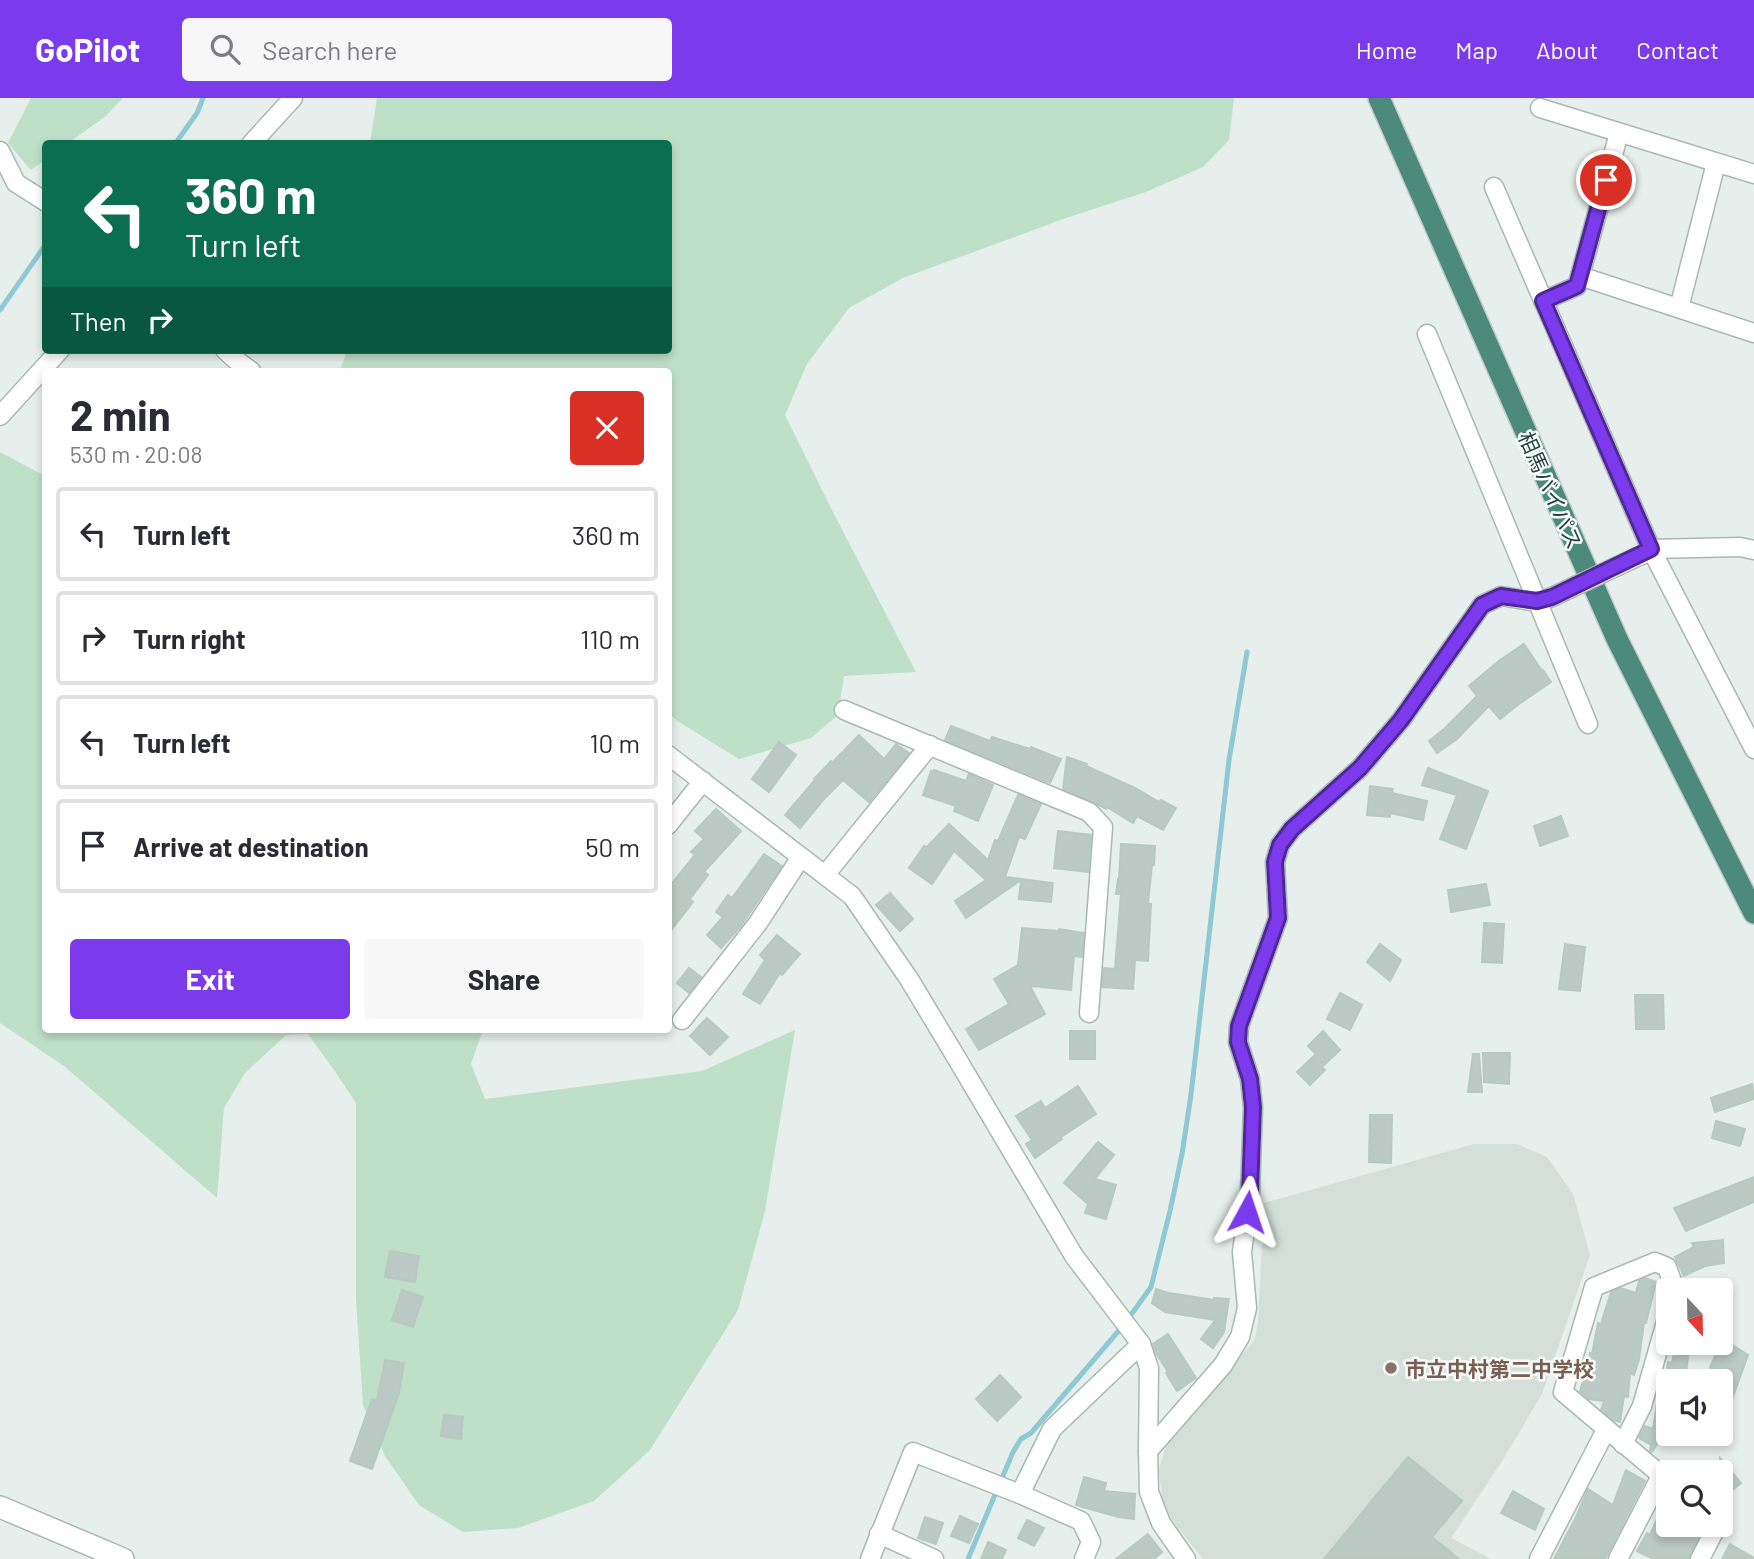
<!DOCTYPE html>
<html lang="en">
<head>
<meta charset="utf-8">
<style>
	:root { --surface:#fff; --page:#f7f7f7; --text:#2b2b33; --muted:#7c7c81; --line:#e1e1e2; --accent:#7c3aed }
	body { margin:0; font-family:Barlow,"Noto Sans JP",sans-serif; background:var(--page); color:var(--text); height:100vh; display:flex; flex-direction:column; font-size:26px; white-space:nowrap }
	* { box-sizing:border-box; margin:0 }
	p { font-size:23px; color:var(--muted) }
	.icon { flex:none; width:38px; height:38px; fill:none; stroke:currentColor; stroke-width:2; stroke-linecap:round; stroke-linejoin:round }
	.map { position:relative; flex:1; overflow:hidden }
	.side { position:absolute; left:42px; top:270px; width:630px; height:665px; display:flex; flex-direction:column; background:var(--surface); border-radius:7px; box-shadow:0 4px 10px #0003 }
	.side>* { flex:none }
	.banner { position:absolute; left:42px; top:42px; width:630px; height:214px; border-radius:7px; box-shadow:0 4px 10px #0003; background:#0b6e4f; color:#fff; overflow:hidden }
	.needle { width:46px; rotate:158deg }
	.controls { position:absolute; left:1656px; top:1180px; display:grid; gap:14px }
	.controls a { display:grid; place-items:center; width:77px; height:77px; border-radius:7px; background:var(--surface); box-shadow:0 4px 10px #0003; font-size:35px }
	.pin { position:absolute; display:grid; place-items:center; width:60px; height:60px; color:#fff; margin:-30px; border:4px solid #fff; border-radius:50%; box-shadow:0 2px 7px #0007 }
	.me { position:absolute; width:77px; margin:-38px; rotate:5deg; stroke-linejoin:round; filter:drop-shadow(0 0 5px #0008) }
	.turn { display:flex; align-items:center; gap:24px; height:147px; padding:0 28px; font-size:32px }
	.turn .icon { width:91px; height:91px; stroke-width:2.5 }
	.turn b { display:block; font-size:49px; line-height:60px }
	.then { display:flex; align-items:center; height:66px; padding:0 28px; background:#0003; gap:14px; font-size:26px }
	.round { display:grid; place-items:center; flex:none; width:74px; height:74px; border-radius:7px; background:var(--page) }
	.overview { display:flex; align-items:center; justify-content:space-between; height:119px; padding:0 28px }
	h1 { font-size:42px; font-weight:700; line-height:52px }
	.cta { display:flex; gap:14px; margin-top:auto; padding:14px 28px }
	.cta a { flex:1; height:80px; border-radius:7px; background:var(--accent); color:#fff; font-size:28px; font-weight:700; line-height:80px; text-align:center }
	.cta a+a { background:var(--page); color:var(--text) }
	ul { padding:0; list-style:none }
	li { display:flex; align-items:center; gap:21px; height:94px; margin:0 14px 10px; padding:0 14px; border:4px solid var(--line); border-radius:7px }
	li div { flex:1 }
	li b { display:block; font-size:26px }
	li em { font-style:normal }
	header { display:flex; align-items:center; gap:42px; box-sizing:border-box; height:98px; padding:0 35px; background:var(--accent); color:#fff }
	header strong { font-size:33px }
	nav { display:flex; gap:38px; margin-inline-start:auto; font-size:24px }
	.search { width:490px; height:63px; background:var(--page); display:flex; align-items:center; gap:18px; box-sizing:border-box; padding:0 24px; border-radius:7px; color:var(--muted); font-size:26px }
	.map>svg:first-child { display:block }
	.built { fill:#d4dfda }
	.green { fill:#bfe0c8 }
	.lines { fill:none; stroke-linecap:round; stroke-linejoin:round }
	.stream { stroke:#8ec9d4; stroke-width:5 }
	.building { fill:#bbcac4; stroke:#b8c9c2; stroke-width:2 }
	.minor-casing { stroke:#a8b8b2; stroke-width:21 }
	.tertiary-casing { stroke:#a8b8b2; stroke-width:24 }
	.trunk-casing { stroke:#c2cac8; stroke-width:24 }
	.minor { stroke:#fff; stroke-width:18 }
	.tertiary { stroke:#fff; stroke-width:21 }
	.trunk { stroke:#4c8a7c; stroke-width:21 }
	.minor-bridge-casing { stroke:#a8b8b2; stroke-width:21; stroke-linecap:butt }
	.minor-bridge { stroke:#fff; stroke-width:18 }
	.route-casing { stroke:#51269a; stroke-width:18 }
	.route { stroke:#7c3aed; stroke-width:12 }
	.education-dot { fill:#8d6e63; stroke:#f7fbf9; stroke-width:2.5 }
	.labels { text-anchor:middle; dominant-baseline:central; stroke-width:5; stroke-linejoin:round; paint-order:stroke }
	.street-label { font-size:21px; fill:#24423a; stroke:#f7fbf9 }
	.education-label { font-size:21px; font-weight:bold; fill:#785e54; stroke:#f7fbf9; text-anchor:start }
</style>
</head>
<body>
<header>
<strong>GoPilot</strong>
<div class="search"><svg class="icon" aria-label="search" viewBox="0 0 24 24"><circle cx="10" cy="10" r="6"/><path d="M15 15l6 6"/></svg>Search here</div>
<nav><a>Home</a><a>Map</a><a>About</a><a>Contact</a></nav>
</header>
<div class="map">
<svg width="1754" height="1461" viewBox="0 0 1754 1461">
	<rect width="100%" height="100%" fill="#e6efeb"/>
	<!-- built -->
	<polygon class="built" points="1474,1046 1517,1046 1547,1059 1573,1096 1590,1157 1542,1296 1504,1360 1451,1440 1491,1461 1203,1461 1178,1430 1163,1408 1159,1371 1169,1339 1254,1243 1258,1225 1264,1105"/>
	<!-- green -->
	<g class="green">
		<polygon points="31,0 123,0 106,18 68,45 46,46 45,62 31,72 8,45"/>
		<polygon points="377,0 1234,0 1229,42 1203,69 1146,94 1066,120 903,180 849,210 807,266 785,317 834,416 916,574 844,578 838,617 811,640 739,661 679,624 669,616 668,273 340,273 347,252 668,252 668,46 370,45"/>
		<polygon points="0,354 45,378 46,931 483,931 471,966 485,1001 702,973 795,932 765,1113 738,1212 650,1352 594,1403 518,1430 463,1434 419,1407 385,1358 363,1307 356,1202 356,1005 334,972 308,936 286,937 245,975 224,1010 217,1100 64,968 0,925"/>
	</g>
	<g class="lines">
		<!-- stream -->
		<g class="stream">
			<polyline points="175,46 197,15 203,0"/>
			<polyline points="0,212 46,146"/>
			<polyline points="1128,1221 1151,1189 1170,1113 1182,1056 1191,997 1229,662 1247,554"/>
			<polyline points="968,1461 1013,1354 1021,1341 1031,1335 1122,1229"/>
		</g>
	</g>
	<!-- building -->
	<g class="building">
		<polygon points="1524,546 1542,573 1543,572 1551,584 1519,606 1500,621 1489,608 1457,641 1437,655 1429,643 1444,631 1477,598 1469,588 1500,562"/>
		<polygon points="951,628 990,643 992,639 1030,651 1031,649 1061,661 1050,685 945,642"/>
		<polygon points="859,637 884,661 896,646 909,655 869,704 843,682 824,701 800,730 785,717 815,682 814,681 831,663 833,664"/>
		<polygon points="779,644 796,657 769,694 752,681"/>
		<polygon points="1067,659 1087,666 1086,668 1135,690 1159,704 1161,702 1176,710 1163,732 1137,718 1133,725 1107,709 1106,711 1093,704 1063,691"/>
		<polygon points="1428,670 1488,693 1466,751 1440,741 1457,697 1422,687"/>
		<polygon points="934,672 966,683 969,676 993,687 978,723 954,713 956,708 923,697 931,673 933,674"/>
		<polygon points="1370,688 1393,691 1392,695 1427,703 1423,722 1390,715 1390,719 1367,717"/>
		<polygon points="1018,697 1041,706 1025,741 1019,739 1005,779 1053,785 1051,804 1019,801 1021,782 966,820 955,803 986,782 954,753 932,786 909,770 924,748 927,749 949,726 988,762 995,742 998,743"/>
		<polygon points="716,711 741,733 704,774 708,777 690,801 693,804 668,836 668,790 695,757 691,754 704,741 695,733"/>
		<polygon points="1561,718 1568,738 1540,748 1534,728"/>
		<polygon points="1058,733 1091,737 1088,774 1054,770"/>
		<polygon points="1121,746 1155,748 1154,767 1152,767 1148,805 1151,806 1148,863 1135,862 1133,891 1102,889 1104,870 1115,871 1121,796 1116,796 1118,781 1119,781"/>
		<polygon points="764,756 782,768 741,828 721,850 707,837 723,819 716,814 728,797 732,800"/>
		<polygon points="1486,786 1490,807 1451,814 1448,792"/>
		<polygon points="890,795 913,821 900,833 876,807"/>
		<polygon points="1484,825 1504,826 1502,865 1482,864"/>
		<polygon points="1022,830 1058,833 1059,831 1084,835 1082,859 1074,858 1071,892 1030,888 1045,916 979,952 966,931 1009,906 994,881 1018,867"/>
		<polygon points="777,837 800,856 782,877 780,875 760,906 743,896 765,862 760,857"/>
		<polygon points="1380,846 1401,862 1390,883 1367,864"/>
		<polygon points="1565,846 1585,849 1580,893 1559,891"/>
		<polygon points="689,870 701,879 689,895 677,885"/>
		<polygon points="1340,895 1362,907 1350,932 1327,921"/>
		<polygon points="1635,897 1663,897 1664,931 1636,931"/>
		<polygon points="707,920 728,939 710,957 690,938"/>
		<rect x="1070" y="933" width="25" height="28"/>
		<polygon points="1323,933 1340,952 1322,969 1325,972 1310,987 1297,974 1316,956 1308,948"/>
		<polygon points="1483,955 1510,955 1509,986 1484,984"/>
		<polygon points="1473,956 1479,956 1482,994 1468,994"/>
		<polygon points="1752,986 1754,1001 1715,1014 1711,1000"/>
		<polygon points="1078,988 1096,1016 1061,1039 1062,1041 1035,1060 1026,1046 1032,1042 1016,1018 1041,1003 1045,1010"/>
		<polygon points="1370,1017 1392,1017 1391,1065 1369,1064"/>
		<polygon points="1716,1023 1745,1031 1740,1048 1712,1040"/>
		<polygon points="1098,1044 1114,1057 1095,1081 1116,1087 1106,1121 1085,1115 1088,1106 1064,1085"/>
		<polygon points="1754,1079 1754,1104 1686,1133 1674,1110"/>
		<polygon points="1723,1142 1724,1165 1705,1168 1684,1178 1675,1159 1694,1149 1692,1145"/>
		<polygon points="390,1153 419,1158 415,1184 385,1179"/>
		<polygon points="1645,1180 1656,1184 1646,1225 1644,1225 1639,1261 1634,1277 1630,1275 1628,1299 1624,1298 1620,1324 1613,1322 1601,1312 1604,1303 1589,1301 1580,1293 1583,1283 1586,1284 1590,1255 1592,1256 1598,1225 1601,1226 1611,1194 1620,1190 1636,1195 1639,1183"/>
		<polygon points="1156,1191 1169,1195 1214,1202 1214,1200 1229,1201 1224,1234 1213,1250 1201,1241 1215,1222 1165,1214 1152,1205"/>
		<polygon points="402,1192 423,1199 413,1229 392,1222"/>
		<polygon points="1168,1236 1196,1280 1177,1293 1166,1275 1168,1274 1156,1255 1153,1246"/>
		<polygon points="1723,1241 1748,1257 1722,1329 1720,1328 1720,1283 1711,1283 1713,1274 1710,1269"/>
		<polygon points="1676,1244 1690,1244 1685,1283 1665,1283 1668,1264 1672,1265"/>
		<polygon points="385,1262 404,1265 399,1295 372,1371 350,1363 372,1301 377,1303"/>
		<polygon points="1000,1277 1021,1299 997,1323 976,1301"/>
		<polygon points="1660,1286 1668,1286 1668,1329 1652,1354 1650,1353 1651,1347 1639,1340 1645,1328 1653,1331"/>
		<polygon points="444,1317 463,1319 461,1341 441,1338"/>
		<polygon points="1408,1359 1462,1403 1432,1439 1459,1461 1324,1461"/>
		<polygon points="1720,1360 1741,1385 1726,1397 1720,1391"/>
		<polygon points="1626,1372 1645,1383 1605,1461 1554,1461 1576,1419 1588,1391 1613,1407"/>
		<polygon points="1084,1379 1106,1385 1104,1393 1135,1396 1134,1421 1118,1419 1076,1407"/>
		<polygon points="1513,1393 1544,1411 1535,1432 1501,1415"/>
		<polygon points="1668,1397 1668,1426 1705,1426 1689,1461 1653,1461 1637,1453 1647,1435 1650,1437"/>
		<polygon points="960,1418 978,1426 969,1445 951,1438"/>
		<polygon points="925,1419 943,1425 936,1446 918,1440"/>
		<polygon points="1027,1422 1044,1430 1034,1448 1018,1440"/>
		<polygon points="1148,1436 1162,1454 1154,1461 1116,1461"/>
		<polygon points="988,1444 1006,1452 1002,1461 981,1461"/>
		<polygon points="1730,1446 1754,1460 1754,1461 1722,1461"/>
	</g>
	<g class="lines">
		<defs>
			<g id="minor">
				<polyline points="1540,10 1754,76"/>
				<polyline points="1619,35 1580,178 1754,235"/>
				<polyline points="251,46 293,0"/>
				<polyline points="0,53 16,85 46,104"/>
				<polyline points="1494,89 1651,451 1754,651"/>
				<polyline points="1543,203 1577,188 1580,178"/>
				<polyline points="1679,210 1716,65"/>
				<polyline points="1427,236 1588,626"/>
				<polyline points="225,252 236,262 251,273"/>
				<polyline points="0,318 60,252"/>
				<polyline points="1642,457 1651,451 1740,449 1754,452"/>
				<polyline points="844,612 1089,714 1103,729 1089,915"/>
				<polyline points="668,657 852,798 909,881 956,959 1074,1158 1141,1246 1149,1270 1148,1353"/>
				<polyline points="668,727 703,683"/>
				<polyline points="825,777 930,647"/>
				<polyline points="682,922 758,825 801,759"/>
				<polyline points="1623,1346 1642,1308 1668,1217"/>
				<polyline points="1668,1383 1563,1294 1594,1189 1655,1164 1667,1169 1675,1192"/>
				<polyline points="1020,1396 1052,1331 1141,1246"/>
				<polyline points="879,1436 934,1461"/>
				<polyline points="870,1461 913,1354 1020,1396 1081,1423 1091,1444 1084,1461"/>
				<polyline points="1186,1461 1161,1425 1149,1394 1148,1353 1223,1267 1240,1239 1247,1210 1242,1154 1250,1095 1253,1009 1250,981 1238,944 1239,928 1278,820 1275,764 1280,747 1292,731 1360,670 1401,622 1482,507 1501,498 1537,504 1552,499"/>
				<polyline points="1539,1461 1606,1332"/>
				<polyline points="1618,1461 1661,1378"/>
				<polyline points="1700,1461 1718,1426"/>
			</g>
			<polyline id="tertiary" points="0,1409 123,1461"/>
			<polyline id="trunk" points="1379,0 1617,541 1754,815"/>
		</defs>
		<!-- minor casing -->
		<use href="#minor" class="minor-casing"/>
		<!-- tertiary casing -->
		<use href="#tertiary" class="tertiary-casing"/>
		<!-- trunk casing -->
		<use href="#trunk" class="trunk-casing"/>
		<!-- minor -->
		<use href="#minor" class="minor"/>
		<!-- tertiary -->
		<use href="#tertiary" class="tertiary"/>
		<!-- trunk -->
		<use href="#trunk" class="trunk"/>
		<defs>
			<polyline id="minor-bridge" points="1552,499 1639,458"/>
		</defs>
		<!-- minor-bridge casing -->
		<use href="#minor-bridge" class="minor-bridge-casing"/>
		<!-- minor-bridge -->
		<use href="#minor-bridge" class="minor-bridge"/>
	</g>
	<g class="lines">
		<defs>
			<polyline id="route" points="1247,1114 1250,1095 1253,1009 1250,981 1238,944 1239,928 1278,820 1275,764 1280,747 1292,731 1360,670 1401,622 1482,507 1501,498 1537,503 1552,499 1651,451 1543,203 1577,188 1606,82"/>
		</defs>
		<!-- route casing -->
		<use href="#route" class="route-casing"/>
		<!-- route -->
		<use href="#route" class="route"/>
	</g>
	<!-- markers -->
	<circle class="education-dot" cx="1391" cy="1270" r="7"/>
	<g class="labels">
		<!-- street labels -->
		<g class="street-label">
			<text transform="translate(1551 392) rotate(66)">相馬バイパス</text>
		</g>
		<!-- education labels -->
		<g class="education-label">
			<text x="1405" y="1270">市立中村第二中学校</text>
		</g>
	</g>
</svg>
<div class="controls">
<a><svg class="needle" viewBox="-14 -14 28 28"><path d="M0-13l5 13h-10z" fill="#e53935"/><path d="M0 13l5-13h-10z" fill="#7c7c81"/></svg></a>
<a><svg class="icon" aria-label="sound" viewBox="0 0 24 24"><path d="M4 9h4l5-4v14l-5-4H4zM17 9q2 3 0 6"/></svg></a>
<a><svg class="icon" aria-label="search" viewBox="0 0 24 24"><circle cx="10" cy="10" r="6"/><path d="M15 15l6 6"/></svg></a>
</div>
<div class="pin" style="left:1606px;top:82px;background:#d93025"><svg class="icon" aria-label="arrive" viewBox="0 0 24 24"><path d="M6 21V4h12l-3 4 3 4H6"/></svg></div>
<svg class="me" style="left:1247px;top:1114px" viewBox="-20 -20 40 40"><path d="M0-17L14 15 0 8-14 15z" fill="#7c3aed" stroke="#fff" stroke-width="4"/></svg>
<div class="banner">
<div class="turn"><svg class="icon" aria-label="left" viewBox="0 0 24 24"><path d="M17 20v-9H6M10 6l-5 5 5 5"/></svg><div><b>360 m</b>Turn left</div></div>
<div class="then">Then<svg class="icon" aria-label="right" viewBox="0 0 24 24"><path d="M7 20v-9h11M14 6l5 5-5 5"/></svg></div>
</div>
<section class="side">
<div class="overview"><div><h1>2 min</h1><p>530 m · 20:08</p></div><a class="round" style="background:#d93025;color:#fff"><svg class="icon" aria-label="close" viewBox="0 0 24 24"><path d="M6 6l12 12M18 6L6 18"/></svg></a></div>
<ul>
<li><svg class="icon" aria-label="left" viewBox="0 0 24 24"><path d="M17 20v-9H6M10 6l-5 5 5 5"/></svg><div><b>Turn left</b></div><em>360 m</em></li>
<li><svg class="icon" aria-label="right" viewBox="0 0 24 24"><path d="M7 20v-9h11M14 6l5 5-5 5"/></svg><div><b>Turn right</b></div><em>110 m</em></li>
<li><svg class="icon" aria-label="left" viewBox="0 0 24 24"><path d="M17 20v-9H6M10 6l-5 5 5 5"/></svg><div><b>Turn left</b></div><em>10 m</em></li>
<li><svg class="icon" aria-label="arrive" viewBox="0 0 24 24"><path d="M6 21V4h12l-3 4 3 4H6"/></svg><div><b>Arrive at destination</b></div><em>50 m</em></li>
</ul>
<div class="cta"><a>Exit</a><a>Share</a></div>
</section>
</div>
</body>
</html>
